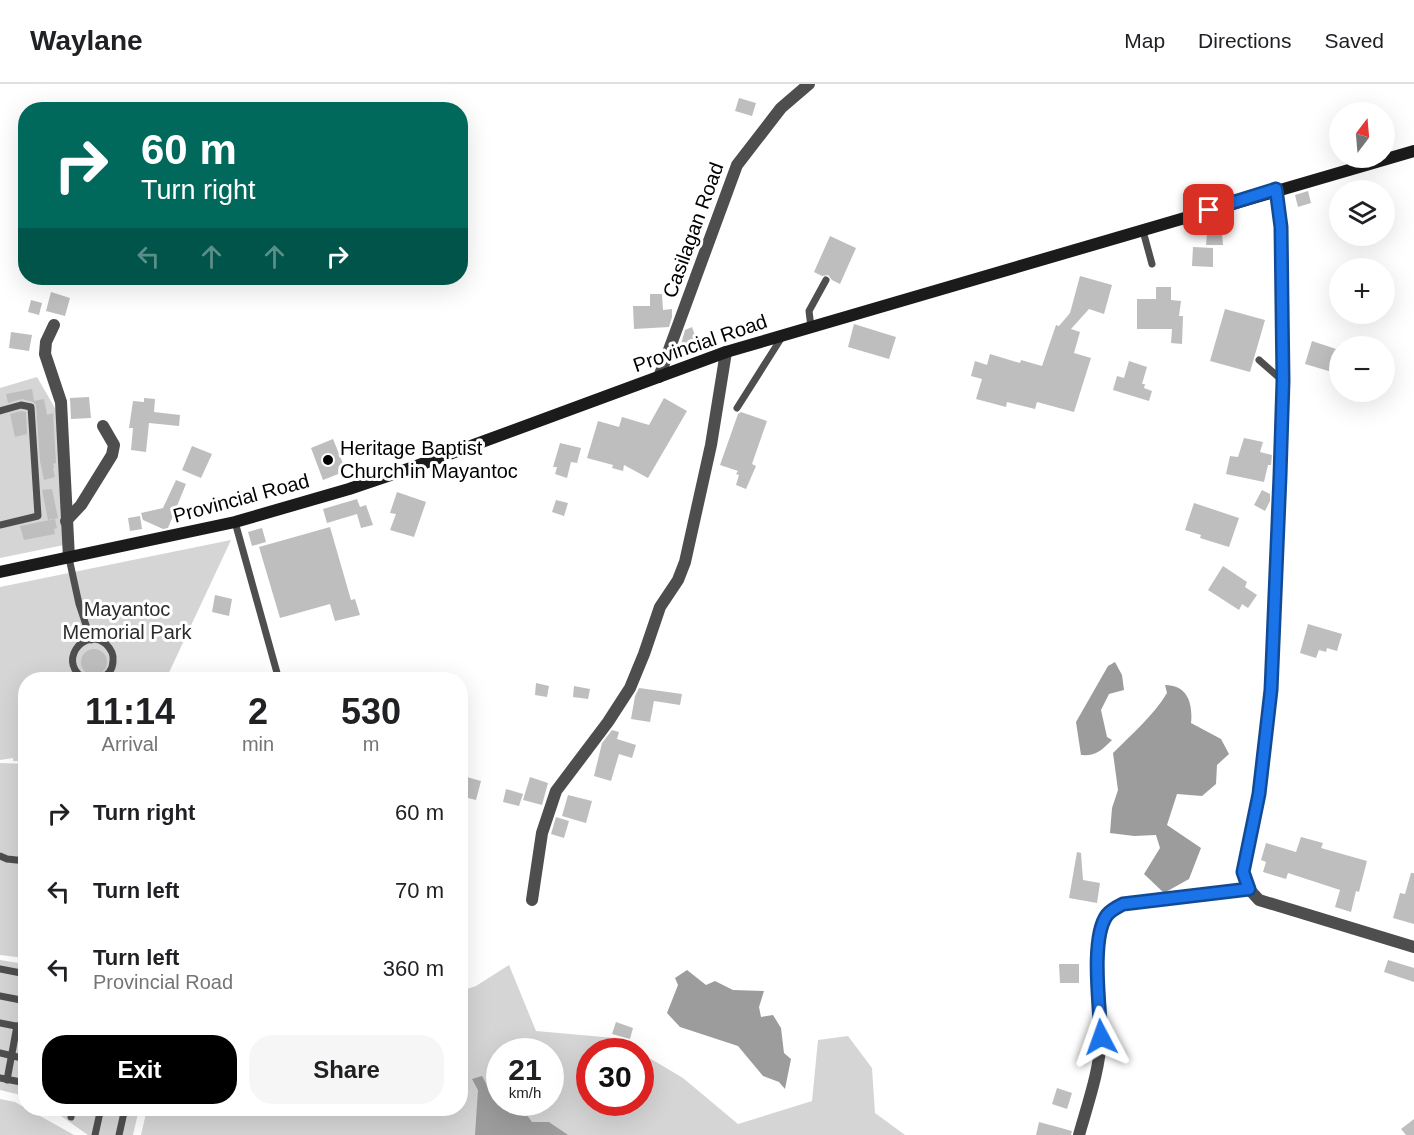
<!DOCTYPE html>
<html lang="en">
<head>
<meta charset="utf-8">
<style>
	:root { --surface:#fff; --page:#f6f6f6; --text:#202124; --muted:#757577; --line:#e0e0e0; --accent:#000 }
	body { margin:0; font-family:Helvetica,sans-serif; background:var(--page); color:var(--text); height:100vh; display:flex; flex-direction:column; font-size:22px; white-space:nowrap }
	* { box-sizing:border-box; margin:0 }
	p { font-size:20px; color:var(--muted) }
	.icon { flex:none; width:33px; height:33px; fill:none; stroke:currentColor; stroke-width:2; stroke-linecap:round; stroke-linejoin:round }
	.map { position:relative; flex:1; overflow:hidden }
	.sheet { position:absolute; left:18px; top:588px; width:450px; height:444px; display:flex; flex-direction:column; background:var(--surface); border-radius:24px; box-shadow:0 6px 24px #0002 }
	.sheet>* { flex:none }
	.hud { position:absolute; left:18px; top:18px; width:450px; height:183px; border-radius:24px; box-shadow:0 6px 24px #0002; background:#00695c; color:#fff; overflow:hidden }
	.needle { width:39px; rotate:16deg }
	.buttons { position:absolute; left:1329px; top:18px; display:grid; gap:12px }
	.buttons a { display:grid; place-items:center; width:66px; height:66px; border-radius:50%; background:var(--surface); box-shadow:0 6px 24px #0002; font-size:30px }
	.speed { position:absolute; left:486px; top:954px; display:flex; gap:12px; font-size:30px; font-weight:700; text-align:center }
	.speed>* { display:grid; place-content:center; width:78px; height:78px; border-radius:50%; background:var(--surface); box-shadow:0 6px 24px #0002; line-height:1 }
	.speed small { font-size:15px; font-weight:400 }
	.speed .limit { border:9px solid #d22; background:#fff; color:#111 }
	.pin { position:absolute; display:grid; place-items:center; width:51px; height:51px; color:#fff; margin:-26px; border-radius:12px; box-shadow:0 3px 9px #0006 }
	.me { position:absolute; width:66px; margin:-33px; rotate:356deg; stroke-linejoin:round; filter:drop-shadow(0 0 4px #0008) }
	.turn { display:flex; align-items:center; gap:21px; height:126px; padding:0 24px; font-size:27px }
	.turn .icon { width:78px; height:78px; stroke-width:2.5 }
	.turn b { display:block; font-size:42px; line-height:51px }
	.lanes { display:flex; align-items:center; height:57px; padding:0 24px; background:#0003; justify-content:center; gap:30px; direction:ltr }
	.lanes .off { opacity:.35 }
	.eta { display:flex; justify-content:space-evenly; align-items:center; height:102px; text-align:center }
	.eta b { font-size:36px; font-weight:800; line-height:42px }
	.primary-button { display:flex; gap:12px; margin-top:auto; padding:12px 24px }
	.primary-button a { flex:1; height:69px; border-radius:24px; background:var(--accent); color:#fff; font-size:24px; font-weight:800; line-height:69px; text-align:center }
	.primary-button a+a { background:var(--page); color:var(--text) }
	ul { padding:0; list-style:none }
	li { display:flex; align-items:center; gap:18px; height:78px; padding:0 24px }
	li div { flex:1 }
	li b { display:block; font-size:22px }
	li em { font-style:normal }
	header { display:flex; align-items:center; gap:36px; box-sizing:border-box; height:84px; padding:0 30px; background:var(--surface); border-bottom:2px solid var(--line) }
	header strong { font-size:28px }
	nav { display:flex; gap:33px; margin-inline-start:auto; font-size:21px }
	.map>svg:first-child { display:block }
	.green { fill:#d5d5d5; fill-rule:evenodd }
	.water { fill:#9c9c9c }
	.building { fill:#bebebe }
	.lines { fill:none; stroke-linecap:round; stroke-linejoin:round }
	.lane { stroke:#4e4e4e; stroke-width:7 }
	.street { stroke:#4e4e4e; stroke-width:12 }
	.secondary { stroke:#1b1b1b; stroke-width:12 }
	.route-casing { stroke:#114b97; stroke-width:15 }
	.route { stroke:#1a73e8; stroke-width:10 }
	.poi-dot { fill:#000; stroke:#fff; stroke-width:2 }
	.labels { text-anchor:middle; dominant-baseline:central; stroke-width:6; stroke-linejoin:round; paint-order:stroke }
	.street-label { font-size:20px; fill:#000; stroke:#fff }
	.poi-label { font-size:20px; fill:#000; stroke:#fff; text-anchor:start }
	.park-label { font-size:20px; fill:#2c2c2c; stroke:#fff }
</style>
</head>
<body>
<header>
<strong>Waylane</strong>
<nav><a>Map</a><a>Directions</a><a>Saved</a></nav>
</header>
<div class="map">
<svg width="1414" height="1051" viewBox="0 0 1414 1051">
	<rect width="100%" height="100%" fill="#fff"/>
	<!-- green -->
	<g class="green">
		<polygon points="37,293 59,331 64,461 0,474 0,304"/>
		<polygon points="231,456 166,595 26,596 25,677 13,677 13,674 0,676 0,503"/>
		<polygon points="0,679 25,680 25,874 0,871"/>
		<polygon points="0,876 25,880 25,1012 0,1006"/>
		<path d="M509,881L536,947L615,954L638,967L590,968V1018H640L641,969L683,994L738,1040L812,1017L818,956L848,952L872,984L875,1029L905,1051H141L147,1025L460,1024L461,907L476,902ZM500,968H550V1018H500Z"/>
		<polygon points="0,1015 15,1018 74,1051 0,1051"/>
		<polygon points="51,1025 139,1025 133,1051 88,1051"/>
	</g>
	<!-- water -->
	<g class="water">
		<path d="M1115,578L1122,591L1124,606L1109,610L1101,626L1107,653L1112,656C1101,667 1096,672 1081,671L1076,638L1108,582Z"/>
		<path d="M1165,601C1188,601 1193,620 1191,639L1221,655L1229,670L1217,681L1216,700L1202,712L1177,710L1167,741L1201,764L1189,795L1164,809L1144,790L1160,764L1156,751L1134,752L1110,749L1112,724L1118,706L1113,669C1132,650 1153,632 1167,609Z"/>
		<polygon points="687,886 706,901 715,897 733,906 764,907 759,923 761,933 773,931 781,944 784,969 791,975 785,1005 779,998 763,992 738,962 680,943 667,929 678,901 675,894"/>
		<polygon points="482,992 488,1003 499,1005 500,1018 518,1019 532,1038 549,1038 568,1051 475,1051 478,1006 472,995"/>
	</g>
	<!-- building -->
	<g class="building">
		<polygon points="739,14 756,19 752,32 735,27"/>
		<polygon points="1308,107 1311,119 1298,123 1295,111"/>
		<polygon points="1208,138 1221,138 1223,161 1206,161"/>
		<polygon points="830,152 856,164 840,200 832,196 828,191 822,192 814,188"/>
		<polygon points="1193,163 1213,164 1213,183 1192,182"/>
		<polygon points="1080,192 1112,201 1104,230 1089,225 1071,245 1080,248 1074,269 1091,274 1074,328 1037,318 1035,325 1007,318 1006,323 976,315 982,295 971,292 975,277 987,281 990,270 1020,279 1021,276 1042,282 1056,241 1059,242 1070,229"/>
		<polygon points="1156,203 1171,203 1171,216 1181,217 1179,232 1183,232 1182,260 1171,259 1172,245 1137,245 1137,215 1156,215"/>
		<polygon points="51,208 70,214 65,232 46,227"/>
		<polygon points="650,210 662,210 663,226 672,225 672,233 669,243 634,245 633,222 650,222"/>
		<polygon points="31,216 42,219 39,231 28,228"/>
		<polygon points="1225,225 1265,236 1250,288 1210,277"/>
		<polygon points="854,240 896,253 889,275 848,263"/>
		<polygon points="692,243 698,260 679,267 685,246"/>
		<polygon points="11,248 32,251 29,267 9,264"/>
		<polygon points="1312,257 1339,266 1332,288 1305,280"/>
		<polygon points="1129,277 1147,283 1142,300 1145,300 1144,304 1152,307 1149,317 1113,306 1117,292 1124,294"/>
		<polygon points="32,305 34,317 44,315 47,331 53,329 56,379 53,380 54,384 53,385 55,393 44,396 40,377 36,321 33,318 22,315 8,319 6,310"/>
		<polygon points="89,313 91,334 71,335 70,314"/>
		<polygon points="144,314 155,315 154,328 180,331 179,342 149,339 146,368 131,366 133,344 129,344 133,317 144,318"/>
		<polygon points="664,314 687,327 648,394 624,381 623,387 612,384 613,381 587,374 598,337 619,343 622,333 649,341"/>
		<polygon points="21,327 26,328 27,350 15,353 10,330"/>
		<polygon points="741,328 767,337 752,380 756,382 746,405 736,401 739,391 736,390 738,387 720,381 738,330"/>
		<polygon points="1244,354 1263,358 1260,368 1272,371 1271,381 1268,381 1264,398 1226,390 1230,372 1238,373"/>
		<polygon points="333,355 346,387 323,396 311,364"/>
		<polygon points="560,359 581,364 577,379 571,378 567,394 555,390 557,383 553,383"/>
		<polygon points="192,362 212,370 201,394 182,386"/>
		<polygon points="176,396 186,400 168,444 163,445 143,436 141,429 163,424"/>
		<polygon points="52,405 58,434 48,436 42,406"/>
		<polygon points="1262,406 1270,410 1270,417 1265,427 1254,421"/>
		<polygon points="397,408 426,418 414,453 390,446 396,430 390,429"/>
		<polygon points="357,415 360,423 366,421 373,441 361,444 357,430 327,439 323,425"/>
		<polygon points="556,416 568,419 564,432 552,428"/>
		<polygon points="1194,419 1239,434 1229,463 1200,454 1201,451 1185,446"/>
		<polygon points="140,432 142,445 130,447 128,434"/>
		<polygon points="55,435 57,444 54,445 55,450 24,456 20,442"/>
		<polygon points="330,443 351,516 355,515 360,531 335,537 330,520 280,534 259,463"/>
		<polygon points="262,444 266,458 252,462 248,448"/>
		<polygon points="1223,482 1247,498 1245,503 1257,511 1248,524 1242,520 1239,526 1208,506"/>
		<polygon points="215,511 232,515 229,532 212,528"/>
		<polygon points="1308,540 1342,550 1337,567 1327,564 1326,568 1319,566 1316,574 1300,569"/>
		<circle cx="94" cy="578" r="13"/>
		<polygon points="536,599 549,602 547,613 535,611"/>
		<polygon points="574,602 590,605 588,615 573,613"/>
		<polygon points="639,604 682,610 680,621 654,617 650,638 631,635 635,612"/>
		<polygon points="612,646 619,648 617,655 636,661 632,674 619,670 611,697 594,692 602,659"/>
		<polygon points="460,691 481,697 476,716 460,712"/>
		<polygon points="530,693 548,699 542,721 523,716"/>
		<polygon points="506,705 523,710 519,722 503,718"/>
		<polygon points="568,711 592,717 586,739 562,732"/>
		<polygon points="556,733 569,737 564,754 551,750"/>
		<polygon points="1301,753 1323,759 1321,764 1367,777 1359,808 1356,807 1351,828 1335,823 1340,806 1288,789 1286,795 1263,788 1266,778 1261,776 1266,759 1296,768"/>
		<polygon points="1077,768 1081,769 1083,796 1100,799 1097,819 1069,814"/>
		<polygon points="1411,789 1414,789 1414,840 1393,834 1400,809 1405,810"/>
		<polygon points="1388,876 1414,884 1414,898 1384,888"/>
		<polygon points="1059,880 1079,880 1079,899 1060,899"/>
		<polygon points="616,938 633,944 630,955 612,950"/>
		<polygon points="1057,1004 1072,1009 1067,1025 1052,1020"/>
		<polygon points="1414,1035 1414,1051 1406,1051 1401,1045"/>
		<polygon points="1039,1038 1072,1047 1071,1051 1036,1051"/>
	</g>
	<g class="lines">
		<!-- lane -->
		<g class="lane">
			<polyline points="1143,147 1152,180"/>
			<polyline points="811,243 809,227 826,196"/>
			<polyline points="1259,276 1283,297"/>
			<polyline points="737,324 782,253"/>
			<polyline points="0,327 21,321 31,323 38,432 0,441"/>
			<polyline points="235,438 279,596"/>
			<polyline points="69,474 79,520 91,556"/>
			<path d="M87,596C55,581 83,541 106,560C111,565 114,571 113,577C113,586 107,592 99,596"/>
			<polyline points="0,772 7,775 26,777"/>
			<polyline points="0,885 26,890"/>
			<polyline points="0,912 26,917"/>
			<polyline points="0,939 26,944"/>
			<polyline points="0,969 26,975"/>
			<polyline points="0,994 26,999"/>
			<polyline points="7,996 17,942"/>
			<polyline points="71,1033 72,1024"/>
			<polyline points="95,1051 101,1024"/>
			<polyline points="119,1051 125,1024"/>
		</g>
		<!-- street -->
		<g class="street">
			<polyline points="1276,105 1281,143 1283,297 1271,606 1259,710 1243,788 1249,805 1259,816 1414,863"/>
			<polyline points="54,241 46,258 45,270 61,318 69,474"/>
			<polyline points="659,293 737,81 781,24 809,0"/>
			<polyline points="66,437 81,421 112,371 114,361 103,342"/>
			<polyline points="532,816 542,749 556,707 608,638 630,604 644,570 660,523 678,496 685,478 711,361 726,268"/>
			<path d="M1079,1051C1088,1019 1100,985 1101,953C1102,922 1088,856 1108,831C1111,826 1117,823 1123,820L1249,805"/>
		</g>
		<!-- secondary -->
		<polyline class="secondary" points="0,488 235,438 349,405 411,384 726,268 1414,67"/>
	</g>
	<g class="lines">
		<defs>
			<path id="route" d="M1101,953C1100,924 1090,854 1107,831C1111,826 1117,823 1123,820L1249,805L1243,788L1259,710L1271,606L1280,392L1283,297L1281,143L1276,105L1209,126"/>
		</defs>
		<!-- route casing -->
		<use href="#route" class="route-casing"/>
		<!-- route -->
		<use href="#route" class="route"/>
	</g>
	<!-- markers -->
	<circle class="poi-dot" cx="328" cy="376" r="6"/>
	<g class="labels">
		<!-- street labels -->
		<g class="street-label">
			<text transform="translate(693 146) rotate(-70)">Casilagan Road</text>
			<text transform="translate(700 259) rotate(-19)">Provincial Road</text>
			<text transform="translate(241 414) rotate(-15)">Provincial Road</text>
		</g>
		<!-- poi labels -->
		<g class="poi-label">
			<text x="340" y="364">Heritage Baptist<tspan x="340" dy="23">Church in Mayantoc</tspan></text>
		</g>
		<!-- park labels -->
		<g class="park-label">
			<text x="127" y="525">Mayantoc<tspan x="127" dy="23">Memorial Park</tspan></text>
		</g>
	</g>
</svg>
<div class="buttons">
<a><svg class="needle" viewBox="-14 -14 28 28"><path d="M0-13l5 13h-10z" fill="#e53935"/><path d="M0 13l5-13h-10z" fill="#757577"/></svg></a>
<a><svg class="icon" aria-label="layers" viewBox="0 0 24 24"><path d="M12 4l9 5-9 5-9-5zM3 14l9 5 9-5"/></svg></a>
<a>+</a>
<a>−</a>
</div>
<div class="speed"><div>21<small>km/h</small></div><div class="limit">30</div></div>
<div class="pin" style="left:1209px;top:126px;background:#d93025"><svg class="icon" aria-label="arrive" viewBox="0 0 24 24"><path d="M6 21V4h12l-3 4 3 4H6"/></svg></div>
<svg class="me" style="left:1101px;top:953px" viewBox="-20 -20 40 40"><path d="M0-17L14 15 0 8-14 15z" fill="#1a73e8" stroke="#fff" stroke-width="4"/></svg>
<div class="hud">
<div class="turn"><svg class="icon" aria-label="right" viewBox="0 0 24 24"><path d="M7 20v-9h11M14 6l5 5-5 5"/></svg><div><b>60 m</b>Turn right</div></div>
<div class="lanes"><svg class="icon off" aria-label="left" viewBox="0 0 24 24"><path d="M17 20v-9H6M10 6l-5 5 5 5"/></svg><svg class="icon off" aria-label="ahead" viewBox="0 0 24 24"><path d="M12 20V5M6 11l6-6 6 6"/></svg><svg class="icon off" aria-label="ahead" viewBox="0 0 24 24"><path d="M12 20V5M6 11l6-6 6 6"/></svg><svg class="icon" aria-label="right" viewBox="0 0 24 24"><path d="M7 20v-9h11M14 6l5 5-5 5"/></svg></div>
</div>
<section class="sheet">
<div class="eta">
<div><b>11:14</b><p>Arrival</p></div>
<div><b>2</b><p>min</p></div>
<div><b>530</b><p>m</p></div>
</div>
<ul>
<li><svg class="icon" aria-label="right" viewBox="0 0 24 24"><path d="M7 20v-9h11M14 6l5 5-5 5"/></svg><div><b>Turn right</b></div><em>60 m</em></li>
<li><svg class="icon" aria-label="left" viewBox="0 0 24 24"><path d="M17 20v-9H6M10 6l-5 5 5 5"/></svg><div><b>Turn left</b></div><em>70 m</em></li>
<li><svg class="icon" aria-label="left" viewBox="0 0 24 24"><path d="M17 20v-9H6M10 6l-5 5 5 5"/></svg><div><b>Turn left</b><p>Provincial Road</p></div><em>360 m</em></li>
</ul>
<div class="primary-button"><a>Exit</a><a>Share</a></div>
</section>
</div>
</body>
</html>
